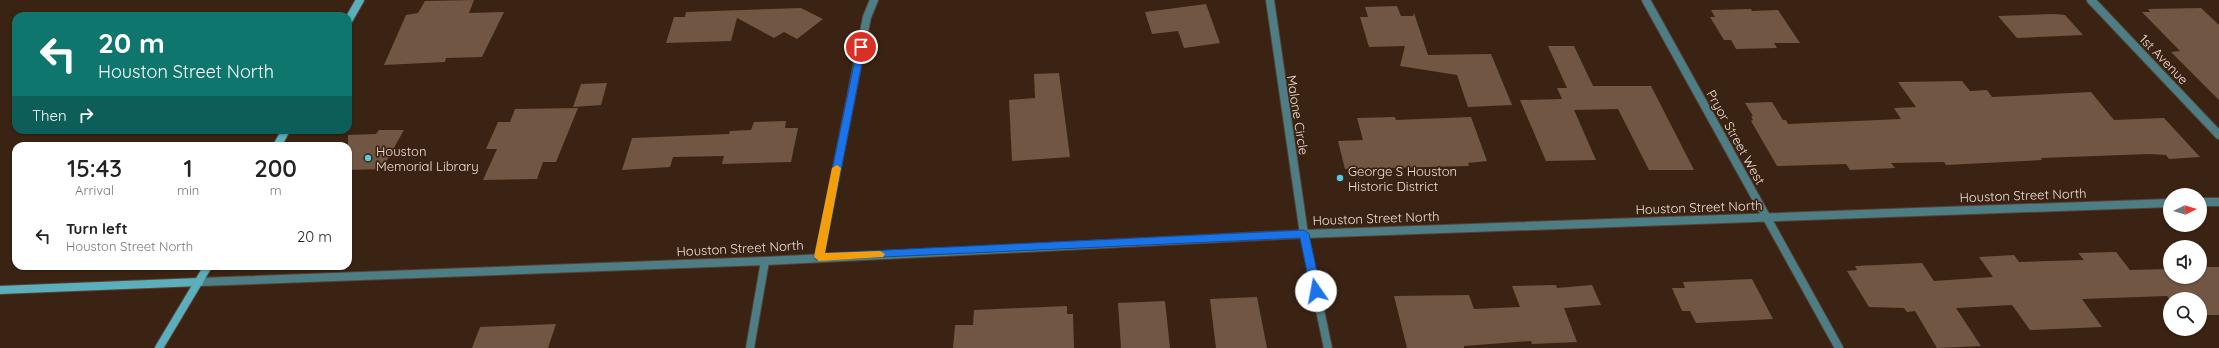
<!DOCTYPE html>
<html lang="en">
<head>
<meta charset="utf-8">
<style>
	:root { --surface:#fff; --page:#f2f2f2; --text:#222; --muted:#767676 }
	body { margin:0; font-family:Quicksand,sans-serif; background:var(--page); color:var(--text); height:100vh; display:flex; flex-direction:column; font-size:15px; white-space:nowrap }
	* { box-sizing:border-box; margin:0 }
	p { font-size:13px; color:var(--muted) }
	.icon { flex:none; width:22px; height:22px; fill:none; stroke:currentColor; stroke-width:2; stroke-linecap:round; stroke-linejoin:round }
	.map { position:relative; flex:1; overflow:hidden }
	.drawer { position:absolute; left:12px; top:142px; width:340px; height:128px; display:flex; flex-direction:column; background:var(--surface); border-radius:12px; box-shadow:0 1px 3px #0004 }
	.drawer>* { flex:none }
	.guide { position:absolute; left:12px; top:12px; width:340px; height:122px; border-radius:12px; box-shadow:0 1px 3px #0004; background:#0f766e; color:#fff; overflow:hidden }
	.needle { width:26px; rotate:85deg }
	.controls { position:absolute; left:2163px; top:188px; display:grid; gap:8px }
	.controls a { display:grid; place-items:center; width:44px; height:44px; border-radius:50%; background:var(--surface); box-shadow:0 1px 3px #0004; font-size:20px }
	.pin { position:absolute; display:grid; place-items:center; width:34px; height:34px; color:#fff; margin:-17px; border:2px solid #fff; border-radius:50%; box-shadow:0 1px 4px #0007 }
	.me { position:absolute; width:44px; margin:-22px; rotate:348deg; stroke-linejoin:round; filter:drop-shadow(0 0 3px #0008) }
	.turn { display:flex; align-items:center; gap:14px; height:84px; padding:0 20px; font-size:18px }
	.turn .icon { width:52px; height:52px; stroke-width:2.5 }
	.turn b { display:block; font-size:28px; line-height:34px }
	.then { display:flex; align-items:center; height:38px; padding:0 20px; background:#0003; gap:8px; font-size:15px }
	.eta { display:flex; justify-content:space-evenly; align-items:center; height:68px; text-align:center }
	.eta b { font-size:24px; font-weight:600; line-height:28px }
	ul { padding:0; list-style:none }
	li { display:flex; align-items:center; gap:12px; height:52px; padding:0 20px }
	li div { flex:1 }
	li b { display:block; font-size:15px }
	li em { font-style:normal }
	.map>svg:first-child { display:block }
	.building { fill:#715644 }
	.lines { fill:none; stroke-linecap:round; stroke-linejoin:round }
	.street-casing { stroke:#584132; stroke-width:10 }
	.secondary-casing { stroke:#584132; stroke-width:10 }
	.street { stroke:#4d7e86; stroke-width:8 }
	.secondary { stroke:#5baebc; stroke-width:8 }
	.route { fill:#1a73e8; stroke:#114b97 }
	.slow { fill:#f59e0b }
	.poi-dot { fill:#54cadd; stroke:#3b2313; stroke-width:1.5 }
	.labels { text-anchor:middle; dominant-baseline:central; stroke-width:3.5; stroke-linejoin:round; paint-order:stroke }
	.street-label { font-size:13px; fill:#efded4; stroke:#3b2313 }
	.poi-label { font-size:13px; fill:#efded4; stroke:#3b2313; text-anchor:start }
</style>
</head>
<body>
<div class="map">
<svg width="2219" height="348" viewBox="0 0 2219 348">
	<rect width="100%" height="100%" fill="#3b2313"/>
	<!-- building -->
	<g class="building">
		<polygon points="474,0 469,13 504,12 482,57 446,58 445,62 384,65 406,15 418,13 425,1"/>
		<polygon points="1206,4 1220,43 1184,48 1178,31 1152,34 1145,12"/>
		<polygon points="1397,6 1401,16 1413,16 1414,13 1428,55 1491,54 1512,105 1468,107 1457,75 1400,66 1405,46 1369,47 1360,17 1368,17 1365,7"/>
		<polygon points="801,8 823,19 797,39 784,32 774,38 737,18 731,41 666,43 674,17 685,17 686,12"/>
		<polygon points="2201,8 2219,25 2219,100 2171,52 2180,51 2142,12 2150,12 2148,9"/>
		<polygon points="1751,9 1752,11 1778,10 1800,43 1774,43 1777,48 1736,49 1731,40 1724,40 1710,17 1715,17 1711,10"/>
		<polygon points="2054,14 2065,15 2083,35 2017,38 1998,16"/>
		<polygon points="1548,46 1574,46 1593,86 1651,86 1694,170 1649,170 1618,109 1574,110 1596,160 1546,161 1520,100 1562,99 1557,88 1567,88"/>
		<polygon points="1059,73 1070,157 1012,161 1009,100 1035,98 1034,74"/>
		<polygon points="1962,81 1970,91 1987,90 1992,97 2091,92 2114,120 2164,118 2200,157 2169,159 2166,155 2149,154 2041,158 2042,160 1946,165 1944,162 1891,163 1895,168 1850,170 1846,164 1777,166 1751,121 1753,120 1751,116 1753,116 1745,103 1772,102 1783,120 1786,120 1788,124 1901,119 1894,108 1916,107 1898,82"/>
		<polygon points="607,83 601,105 573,107 581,84"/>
		<polygon points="578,108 556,162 543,162 537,179 483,180 497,149 486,149 498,122 510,122 515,109"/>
		<polygon points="1395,117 1396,120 1471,117 1487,161 1468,163 1469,166 1345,169 1338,141 1363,140 1357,118"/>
		<polygon points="786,121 785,128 798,128 791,162 722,164 724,156 673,157 670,167 622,170 632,138 729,134 730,131 751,130 754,122"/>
		<polygon points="379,130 404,130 382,169 348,170 348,135 376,134"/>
		<polygon points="2116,252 2130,270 2170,269 2170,277 2200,277 2200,267 2219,267 2219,315 2200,315 2200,299 2170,300 2167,296 2082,299 2102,327 2030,330 2012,305 1956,308 1981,346 1937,348 1915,311 1907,312 1904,308 1869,307 1847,271 1857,270 1855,266 1922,263 1934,281 1993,277 1979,257 2014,255 2019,262 2084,260 2078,253"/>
		<polygon points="1752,279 1773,319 1696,323 1690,311 1682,311 1672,288 1685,288 1683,282"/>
		<polygon points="1556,285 1557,288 1592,285 1601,305 1564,308 1577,342 1532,344 1531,341 1464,346 1464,348 1407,348 1394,296 1469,295 1474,309 1520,307 1512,286"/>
		<polygon points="1257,297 1267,348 1216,348 1210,299"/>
		<polygon points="1165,301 1170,348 1121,348 1118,303"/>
		<polygon points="1067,306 1067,314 1073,314 1074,348 953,348 955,325 973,325 974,310"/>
		<polygon points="556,324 548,348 472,348 480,327"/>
	</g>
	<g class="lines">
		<defs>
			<g id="street">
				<polyline points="1270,0 1304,234 1328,348"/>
				<polyline points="1646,0 1839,348"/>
				<polyline points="2091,0 2219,135"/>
				<polyline points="2200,202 2219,202"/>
				<polyline points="819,257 867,17 874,0"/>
				<polyline points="199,282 765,261 1304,234 2170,203"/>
				<polyline points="750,348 765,261"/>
			</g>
			<g id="secondary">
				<polyline points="348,21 360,0"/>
				<polyline points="277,146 286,130"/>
				<polyline points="0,290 199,282"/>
				<polyline points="159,348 208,266"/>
			</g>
		</defs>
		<!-- street casing -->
		<use href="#street" class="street-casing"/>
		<!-- secondary casing -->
		<use href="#secondary" class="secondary-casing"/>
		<!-- street -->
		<use href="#street" class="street"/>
		<!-- secondary -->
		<use href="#secondary" class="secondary"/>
	</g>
	<!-- route -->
	<polygon class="route" points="858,45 865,47 825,253 1304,230 1309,234 1321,291 1319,294 1312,294 1311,291 1300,238 816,260 814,257"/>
	<!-- slow -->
	<polygon class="slow" points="837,165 841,168 825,253 880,251 885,254 883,257 819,261 814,257 832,168"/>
	<!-- markers -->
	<g class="poi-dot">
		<circle cx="368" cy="158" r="4"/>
		<circle cx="1340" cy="178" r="4"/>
	</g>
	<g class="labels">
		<!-- street labels -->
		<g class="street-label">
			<text transform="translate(2164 59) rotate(46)">1st Avenue</text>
			<text transform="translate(1298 115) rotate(81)">Malone Circle</text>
			<text transform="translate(1736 137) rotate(61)">Pryor Street West</text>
			<text transform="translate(2023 195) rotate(-2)">Houston Street North</text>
			<text transform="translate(1699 207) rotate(-2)">Houston Street North</text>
			<text transform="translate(1376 218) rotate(-2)">Houston Street North</text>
			<text transform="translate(740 248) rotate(-3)">Houston Street North</text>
		</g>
		<!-- poi labels -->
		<g class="poi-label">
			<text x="376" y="151">Houston<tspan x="376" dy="15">Memorial Library</tspan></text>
			<text x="1348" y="171">George S Houston<tspan x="1348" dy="15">Historic District</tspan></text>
		</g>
	</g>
</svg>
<div class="controls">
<a><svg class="needle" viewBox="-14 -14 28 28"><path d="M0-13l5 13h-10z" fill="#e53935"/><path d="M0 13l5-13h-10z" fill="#767676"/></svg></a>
<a><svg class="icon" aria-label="sound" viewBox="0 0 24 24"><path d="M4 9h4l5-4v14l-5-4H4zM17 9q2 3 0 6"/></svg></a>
<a><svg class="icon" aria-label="search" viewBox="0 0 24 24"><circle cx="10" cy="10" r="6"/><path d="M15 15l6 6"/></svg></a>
</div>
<div class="pin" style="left:861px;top:47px;background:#d93025"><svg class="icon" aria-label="arrive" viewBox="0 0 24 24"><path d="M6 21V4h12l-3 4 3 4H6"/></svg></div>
<svg class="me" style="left:1316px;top:291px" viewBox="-20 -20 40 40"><circle r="19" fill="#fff"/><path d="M0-13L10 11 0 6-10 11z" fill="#1a73e8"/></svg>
<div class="guide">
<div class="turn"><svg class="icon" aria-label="left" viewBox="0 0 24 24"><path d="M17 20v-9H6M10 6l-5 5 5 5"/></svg><div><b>20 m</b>Houston Street North</div></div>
<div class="then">Then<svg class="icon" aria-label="right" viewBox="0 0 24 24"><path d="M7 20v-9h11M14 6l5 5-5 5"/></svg></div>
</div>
<section class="drawer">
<div class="eta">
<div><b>15:43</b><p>Arrival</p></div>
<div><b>1</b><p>min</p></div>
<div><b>200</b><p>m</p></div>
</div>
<ul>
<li><svg class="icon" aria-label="left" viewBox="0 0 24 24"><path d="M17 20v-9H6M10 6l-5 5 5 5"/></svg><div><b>Turn left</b><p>Houston Street North</p></div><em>20 m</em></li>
</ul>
</section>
</div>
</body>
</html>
